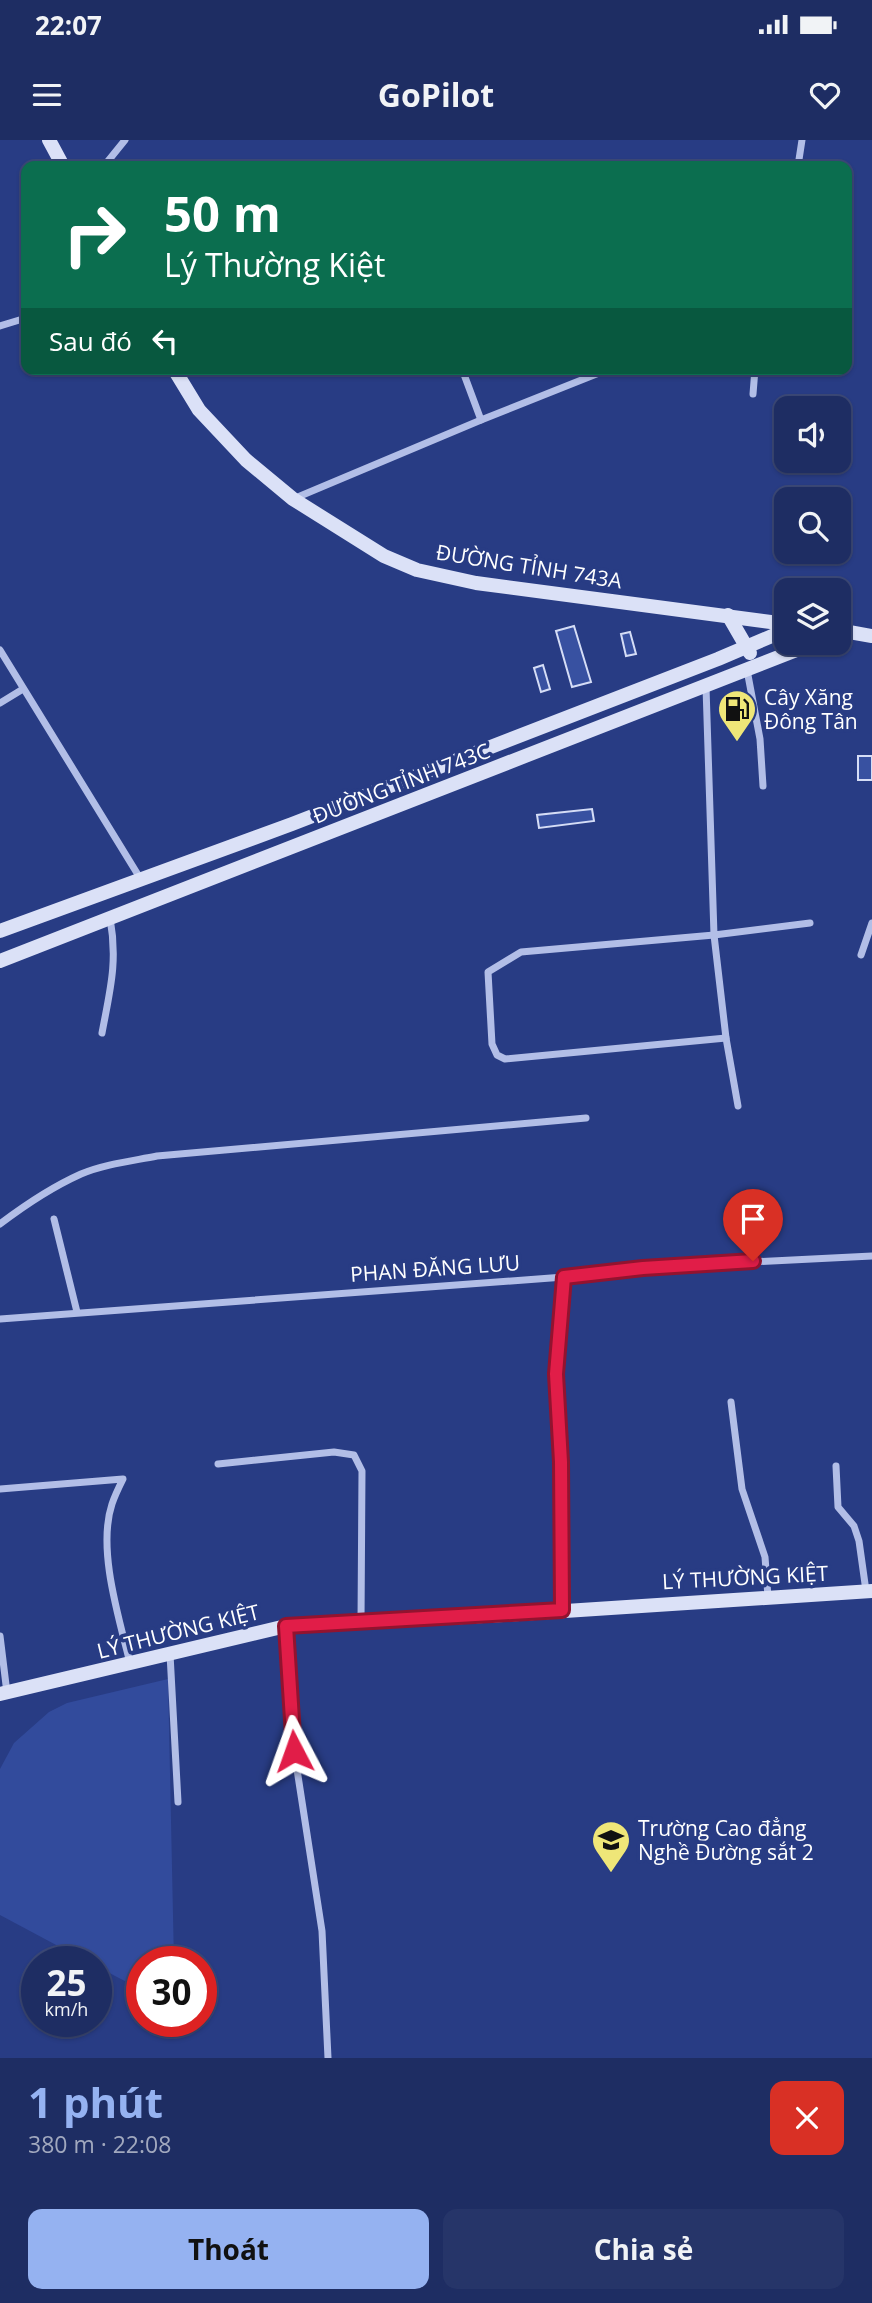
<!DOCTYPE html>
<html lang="vi">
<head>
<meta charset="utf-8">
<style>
	:root { --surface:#1e2d63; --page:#263569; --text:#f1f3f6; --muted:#a1a8be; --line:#3c4978; --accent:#95b2f1 }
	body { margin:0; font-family:"Open Sans",sans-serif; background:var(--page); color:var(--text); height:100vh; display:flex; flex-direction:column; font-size:26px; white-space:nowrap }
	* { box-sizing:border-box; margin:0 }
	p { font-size:23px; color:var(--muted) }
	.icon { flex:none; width:38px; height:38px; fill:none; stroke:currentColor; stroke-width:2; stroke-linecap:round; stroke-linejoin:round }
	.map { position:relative; height:1918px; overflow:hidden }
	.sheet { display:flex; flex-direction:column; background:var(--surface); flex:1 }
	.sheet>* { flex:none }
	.hud { position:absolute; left:21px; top:21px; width:831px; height:214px; border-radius:14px; box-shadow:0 2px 5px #0004,0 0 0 2px var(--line); background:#0b6e4f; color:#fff; overflow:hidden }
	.controls { position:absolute; left:774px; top:256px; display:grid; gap:14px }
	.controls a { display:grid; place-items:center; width:77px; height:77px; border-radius:14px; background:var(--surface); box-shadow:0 2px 5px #0004,0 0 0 2px var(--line); font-size:35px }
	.speed { position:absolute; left:21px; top:1806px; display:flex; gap:14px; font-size:35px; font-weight:700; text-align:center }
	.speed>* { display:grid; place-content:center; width:91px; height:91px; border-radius:50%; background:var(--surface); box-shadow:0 2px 5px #0004,0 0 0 2px var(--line); line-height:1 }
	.speed small { font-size:18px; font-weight:400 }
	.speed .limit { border:10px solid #d22; background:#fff; color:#111 }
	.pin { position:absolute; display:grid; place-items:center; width:60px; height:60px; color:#fff; margin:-72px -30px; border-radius:50% 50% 50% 0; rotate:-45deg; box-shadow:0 0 7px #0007 }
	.pin .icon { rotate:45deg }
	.me { position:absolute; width:77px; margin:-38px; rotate:356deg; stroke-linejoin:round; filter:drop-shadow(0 0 5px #0008) }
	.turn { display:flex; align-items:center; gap:24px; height:147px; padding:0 28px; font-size:32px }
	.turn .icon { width:91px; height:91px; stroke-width:2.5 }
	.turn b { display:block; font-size:49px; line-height:60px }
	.then { display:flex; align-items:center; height:66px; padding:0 28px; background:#0003; gap:14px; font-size:26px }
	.round { display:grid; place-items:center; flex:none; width:74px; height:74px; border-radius:14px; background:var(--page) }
	.overview { display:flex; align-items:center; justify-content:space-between; height:119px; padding:0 28px }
	h1 { font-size:42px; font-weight:700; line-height:52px; color:var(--accent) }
	.action { display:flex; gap:14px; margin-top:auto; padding:14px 28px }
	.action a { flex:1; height:80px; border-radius:14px; background:var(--accent); color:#111; font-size:28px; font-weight:700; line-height:80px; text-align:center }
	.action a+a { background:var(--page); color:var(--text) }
	.status { display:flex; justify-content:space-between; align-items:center; height:49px; padding:0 35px; background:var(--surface); direction:ltr }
	.status svg { height:19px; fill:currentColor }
	header { display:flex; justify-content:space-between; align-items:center; height:91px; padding:0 28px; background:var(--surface); font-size:32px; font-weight:700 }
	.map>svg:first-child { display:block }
	.green { fill:#324b9c }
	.building { fill:#3851a1; stroke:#d5ddf6; stroke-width:2 }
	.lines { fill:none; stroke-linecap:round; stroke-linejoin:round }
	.street { stroke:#b2bee7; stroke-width:7 }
	.secondary { stroke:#dbe1f7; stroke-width:14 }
	.route-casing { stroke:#92132f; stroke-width:18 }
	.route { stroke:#e11d48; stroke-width:12 }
	.labels { text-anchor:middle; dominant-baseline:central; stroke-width:7; stroke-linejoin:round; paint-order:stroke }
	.street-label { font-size:21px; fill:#fff; stroke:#283c84 }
	.poi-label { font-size:21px; fill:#fff; stroke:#283c84; text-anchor:start }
</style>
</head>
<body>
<div class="status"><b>22:07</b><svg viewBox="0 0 49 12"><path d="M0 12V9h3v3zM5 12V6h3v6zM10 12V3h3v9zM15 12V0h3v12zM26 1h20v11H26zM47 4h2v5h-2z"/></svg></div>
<header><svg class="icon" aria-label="menu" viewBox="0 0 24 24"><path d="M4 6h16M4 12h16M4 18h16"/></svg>GoPilot<svg class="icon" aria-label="heart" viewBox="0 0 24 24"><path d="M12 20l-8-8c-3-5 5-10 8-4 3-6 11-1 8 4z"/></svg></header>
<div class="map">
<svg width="872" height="1918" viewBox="0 0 872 1918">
	<rect width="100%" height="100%" fill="#283c84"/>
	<!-- green -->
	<polygon class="green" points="168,1539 174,1822 142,1822 142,1850 96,1826 96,1822 88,1822 0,1775 0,1629 14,1603 49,1572 67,1563"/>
	<!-- building -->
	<g class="building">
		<polygon points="574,486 591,542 572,547 556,491"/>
		<polygon points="630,492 636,514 626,516 621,494"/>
		<polygon points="543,525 550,549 541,552 534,528"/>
		<rect x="858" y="616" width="14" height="24"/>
		<polygon points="592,669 594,681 539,688 537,675"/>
	</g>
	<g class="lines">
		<!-- street -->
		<g class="street">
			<polyline points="104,26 125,0"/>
			<polyline points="798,26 802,0"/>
			<polyline points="0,186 26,178"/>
			<polyline points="462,229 481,280"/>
			<polyline points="753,254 755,229"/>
			<polyline points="293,359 481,280 609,229"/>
			<polyline points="0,510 140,738"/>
			<polyline points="747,530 760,599 763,646"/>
			<polyline points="706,547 714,795 726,898 738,966"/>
			<polyline points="0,563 23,549"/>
			<polyline points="861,815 872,783"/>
			<path d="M102,893C110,850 118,822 110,778"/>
			<polyline points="726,898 505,919 497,915 492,904 488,832 521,812 714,795 810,783"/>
			<polyline points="54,1079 77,1172"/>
			<path d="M0,1084C25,1065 52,1047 81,1034C105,1024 132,1021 157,1016L586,978"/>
			<polyline points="0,1179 564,1137 670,1126 872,1116"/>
			<polyline points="731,1262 742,1349 765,1417 768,1457"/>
			<polyline points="218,1324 334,1312 354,1315 362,1331 361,1482"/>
			<polyline points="836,1326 838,1367 854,1386 859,1401 866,1451"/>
			<path d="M0,1349L123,1339C119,1347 115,1355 112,1364C97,1409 119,1478 130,1523"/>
			<polyline points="562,1470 561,1322 556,1234 564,1137"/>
			<polyline points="286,1487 294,1610 322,1791 328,1918"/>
			<polyline points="0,1496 7,1553"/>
			<polyline points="170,1514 178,1662"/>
		</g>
		<!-- secondary -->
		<g class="secondary">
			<polyline points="49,0 63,26"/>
			<polyline points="174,229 199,270 246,320 293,359 384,416 417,430 476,443 786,484"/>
			<polyline points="728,475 750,513"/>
			<polyline points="838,490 872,496"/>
			<polyline points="0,791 292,684 718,519 786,490"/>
			<polyline points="0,821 817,502"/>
			<polyline points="0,1554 286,1486 503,1475 872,1451"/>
		</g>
	</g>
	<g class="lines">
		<defs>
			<polyline id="route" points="294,1611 286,1486 562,1470 561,1322 556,1234 564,1137 643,1128 753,1121"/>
		</defs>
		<!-- route casing -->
		<use href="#route" class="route-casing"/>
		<!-- route -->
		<use href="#route" class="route"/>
	</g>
	<!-- icons -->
	<defs>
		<symbol id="fuel-pin" viewBox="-11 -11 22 30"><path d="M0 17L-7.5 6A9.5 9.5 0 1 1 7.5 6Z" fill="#efe678" stroke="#283c84"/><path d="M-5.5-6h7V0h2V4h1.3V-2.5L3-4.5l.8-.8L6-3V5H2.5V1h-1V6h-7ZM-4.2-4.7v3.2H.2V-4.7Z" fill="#111"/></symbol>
		<symbol id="university-pin" viewBox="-11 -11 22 30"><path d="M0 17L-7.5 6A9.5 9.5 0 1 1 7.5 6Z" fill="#efe678" stroke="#283c84"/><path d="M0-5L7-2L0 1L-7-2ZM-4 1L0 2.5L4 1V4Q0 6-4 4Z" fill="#111"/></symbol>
	</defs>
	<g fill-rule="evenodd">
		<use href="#fuel-pin" x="715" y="547" width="44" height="60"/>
		<use href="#university-pin" x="589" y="1678" width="44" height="60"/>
	</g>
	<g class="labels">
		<!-- street labels -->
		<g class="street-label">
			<text transform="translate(529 426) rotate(9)">ĐƯỜNG TỈNH 743A</text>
			<text transform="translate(401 643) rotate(-21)">ĐƯỜNG TỈNH 743C</text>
			<text transform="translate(435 1128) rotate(-4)">PHAN ĐĂNG LƯU</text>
			<text transform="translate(745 1437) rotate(-3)">LÝ THƯỜNG KIỆT</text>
			<text transform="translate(178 1491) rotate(-14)">LÝ THƯỜNG KIỆT</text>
		</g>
		<!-- poi labels -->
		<g class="poi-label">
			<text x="764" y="557">Cây Xăng<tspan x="764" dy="24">Đông Tân</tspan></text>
			<text x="638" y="1688">Trường Cao đẳng<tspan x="638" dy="24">Nghề Đường sắt 2</tspan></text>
		</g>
	</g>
</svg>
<div class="controls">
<a><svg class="icon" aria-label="sound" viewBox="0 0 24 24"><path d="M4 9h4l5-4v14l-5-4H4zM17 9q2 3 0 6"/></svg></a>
<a><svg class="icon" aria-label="search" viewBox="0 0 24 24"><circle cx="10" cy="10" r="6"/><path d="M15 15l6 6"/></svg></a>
<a><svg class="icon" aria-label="layers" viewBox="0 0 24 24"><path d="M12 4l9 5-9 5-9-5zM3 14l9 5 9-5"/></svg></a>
</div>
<div class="speed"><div>25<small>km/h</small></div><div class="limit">30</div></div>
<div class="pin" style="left:753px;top:1121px;background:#d93025"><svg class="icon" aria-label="arrive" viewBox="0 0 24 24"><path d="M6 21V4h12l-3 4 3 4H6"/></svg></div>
<svg class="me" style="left:294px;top:1611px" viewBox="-20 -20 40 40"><path d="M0-17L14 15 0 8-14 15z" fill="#e11d48" stroke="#fff" stroke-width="4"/></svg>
<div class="hud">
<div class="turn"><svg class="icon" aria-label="right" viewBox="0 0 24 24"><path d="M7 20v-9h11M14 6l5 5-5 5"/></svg><div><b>50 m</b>Lý Thường Kiệt</div></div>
<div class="then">Sau đó<svg class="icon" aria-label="left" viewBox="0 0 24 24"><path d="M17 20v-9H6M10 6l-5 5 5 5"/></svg></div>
</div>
</div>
<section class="sheet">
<div class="overview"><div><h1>1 phút</h1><p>380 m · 22:08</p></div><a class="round" style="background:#d93025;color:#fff"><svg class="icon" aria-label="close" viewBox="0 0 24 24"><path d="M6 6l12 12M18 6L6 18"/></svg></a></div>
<div class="action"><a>Thoát</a><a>Chia sẻ</a></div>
</section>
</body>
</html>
